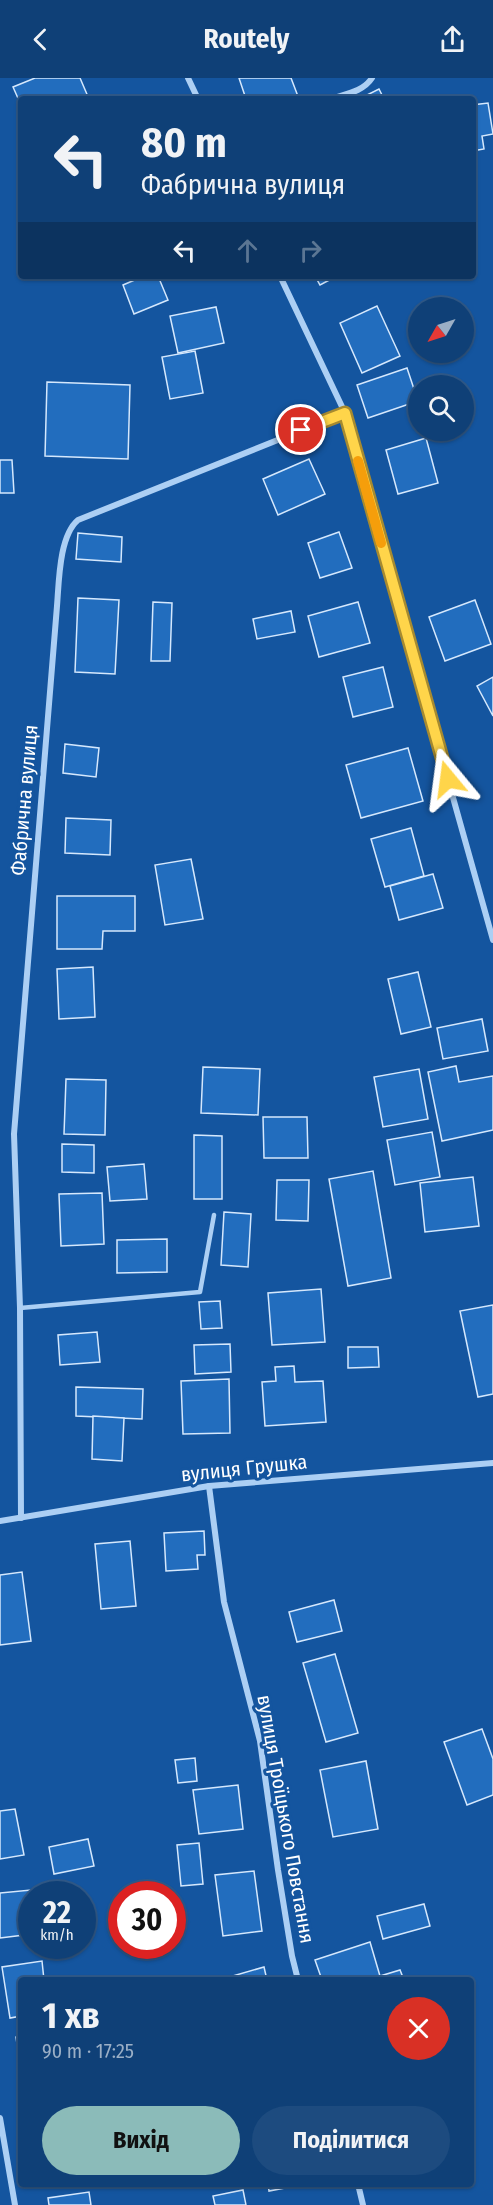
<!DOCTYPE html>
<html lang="uk">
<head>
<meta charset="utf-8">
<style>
	:root { --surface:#0f4077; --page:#1d4b7f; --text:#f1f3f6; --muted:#9bafc6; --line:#2f5989; --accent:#8bbbb9 }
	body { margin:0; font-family:"Fira Sans Condensed",sans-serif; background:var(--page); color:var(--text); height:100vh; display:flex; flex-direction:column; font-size:22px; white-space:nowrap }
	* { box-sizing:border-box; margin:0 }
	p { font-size:20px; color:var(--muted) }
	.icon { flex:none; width:33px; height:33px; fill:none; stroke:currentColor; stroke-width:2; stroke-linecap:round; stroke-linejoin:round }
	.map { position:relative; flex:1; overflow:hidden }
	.drawer { position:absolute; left:18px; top:1899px; width:456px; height:210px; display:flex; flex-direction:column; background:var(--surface); border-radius:6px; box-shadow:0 2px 4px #0004,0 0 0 2px var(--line) }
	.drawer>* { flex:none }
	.banner { position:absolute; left:18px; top:18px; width:458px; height:183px; border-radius:6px; box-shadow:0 2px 4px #0004,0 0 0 2px var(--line); background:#0f4077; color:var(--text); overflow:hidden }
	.needle { width:39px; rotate:231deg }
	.tools { position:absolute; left:408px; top:219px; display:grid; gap:12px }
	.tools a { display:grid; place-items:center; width:66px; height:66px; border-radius:50%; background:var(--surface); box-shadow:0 2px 4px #0004,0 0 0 2px var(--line); font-size:30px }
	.speed { position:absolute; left:18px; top:1803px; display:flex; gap:12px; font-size:30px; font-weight:700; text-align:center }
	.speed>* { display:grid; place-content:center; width:78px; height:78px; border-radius:50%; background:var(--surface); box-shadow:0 2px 4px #0004,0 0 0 2px var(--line); line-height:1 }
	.speed small { font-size:15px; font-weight:400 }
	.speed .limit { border:9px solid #d22; background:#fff; color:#111 }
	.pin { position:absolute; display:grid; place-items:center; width:51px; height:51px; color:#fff; margin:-26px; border:3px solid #fff; border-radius:50%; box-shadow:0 2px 6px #0007 }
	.me { position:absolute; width:66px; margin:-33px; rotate:344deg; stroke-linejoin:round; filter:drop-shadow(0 0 4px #0008) }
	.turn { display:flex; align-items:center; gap:21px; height:126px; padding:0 24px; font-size:27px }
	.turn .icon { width:78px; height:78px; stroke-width:2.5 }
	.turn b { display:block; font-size:42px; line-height:51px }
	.lanes { display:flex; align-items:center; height:57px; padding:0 24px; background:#0003; justify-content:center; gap:30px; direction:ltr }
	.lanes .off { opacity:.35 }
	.round { display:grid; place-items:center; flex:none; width:63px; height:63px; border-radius:32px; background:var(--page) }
	.overview { display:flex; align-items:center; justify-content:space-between; height:102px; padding:0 24px }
	h1 { font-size:36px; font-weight:700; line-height:45px }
	.button { display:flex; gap:12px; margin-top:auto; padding:12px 24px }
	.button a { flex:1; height:69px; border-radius:36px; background:var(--accent); color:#111; font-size:24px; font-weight:700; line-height:69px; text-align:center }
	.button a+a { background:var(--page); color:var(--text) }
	header { display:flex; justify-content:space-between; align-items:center; height:78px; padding:0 24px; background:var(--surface); font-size:27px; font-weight:700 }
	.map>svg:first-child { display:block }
	.building { fill:#226dbe; stroke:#d5e8fd; stroke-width:1.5 }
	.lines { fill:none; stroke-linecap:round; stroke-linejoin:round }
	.lane { stroke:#accff4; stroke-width:4.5 }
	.street { stroke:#accff4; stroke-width:6 }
	.route-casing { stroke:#a68a30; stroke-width:15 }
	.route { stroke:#ffd54a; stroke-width:10 }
	.slow { stroke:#f59e0b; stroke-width:10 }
	.labels { text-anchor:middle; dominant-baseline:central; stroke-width:6; stroke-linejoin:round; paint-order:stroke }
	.street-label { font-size:20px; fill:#fff; stroke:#14559f }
</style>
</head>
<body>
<header><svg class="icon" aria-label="back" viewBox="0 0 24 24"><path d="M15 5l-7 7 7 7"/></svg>Routely<svg class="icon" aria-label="share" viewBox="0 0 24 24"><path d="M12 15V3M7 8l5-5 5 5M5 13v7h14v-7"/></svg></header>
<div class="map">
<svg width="493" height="2127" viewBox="0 0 493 2127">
	<rect width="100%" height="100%" fill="#14559f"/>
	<!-- building -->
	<g class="building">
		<polygon points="35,0 80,0 89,21 21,21 21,27 13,9"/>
		<polygon points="239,0 291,0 299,21 246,21"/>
		<polygon points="379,11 384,21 359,21"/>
		<polygon points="488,25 493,56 482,58 484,71 472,73 472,27"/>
		<polygon points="144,198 158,198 168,222 134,236 123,207"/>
		<polygon points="315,198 337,198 320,207"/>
		<polygon points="377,228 400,278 362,295 340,245"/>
		<polygon points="216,229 224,265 178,275 170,238"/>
		<polygon points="195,273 203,315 170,321 162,279"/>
		<polygon points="407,290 418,323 368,340 357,307"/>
		<polygon points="47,304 130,307 128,381 45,378"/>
		<polygon points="426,360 438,405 398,416 386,372"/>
		<polygon points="309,381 325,416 278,437 263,401"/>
		<polygon points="0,382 12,382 14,415 0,415"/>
		<polygon points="339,454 352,490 320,500 308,465"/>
		<polygon points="78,455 122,459 121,484 76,481"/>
		<polygon points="78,520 119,522 115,596 75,594"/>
		<polygon points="475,522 491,566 445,583 429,539"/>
		<polygon points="153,524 172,525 170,583 151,583"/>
		<polygon points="358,524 370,565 319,579 308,538"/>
		<polygon points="291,533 295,554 257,561 253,541"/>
		<polygon points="383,589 393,629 353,639 343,599"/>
		<polygon points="493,599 493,638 477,608"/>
		<polygon points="65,666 99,670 96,699 63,695"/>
		<polygon points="408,670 423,723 361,740 346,687"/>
		<polygon points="66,740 111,742 110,777 65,775"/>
		<polygon points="411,750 424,798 385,809 371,761"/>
		<polygon points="191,781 203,841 165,847 155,787"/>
		<polygon points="433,796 443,830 399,842 390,808"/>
		<polygon points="57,818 135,818 135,853 103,853 102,871 57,871"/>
		<polygon points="93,889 95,939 59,941 57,891"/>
		<polygon points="418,894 431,949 401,956 388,901"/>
		<polygon points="482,941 488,973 443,981 437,950"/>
		<polygon points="456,988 459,1004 493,998 493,1052 442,1063 428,994"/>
		<polygon points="203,989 260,991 258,1037 201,1035"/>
		<polygon points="419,991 428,1041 383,1049 374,999"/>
		<polygon points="66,1001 106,1002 105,1057 64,1056"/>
		<polygon points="263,1039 307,1039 308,1080 264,1080"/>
		<polygon points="432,1054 440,1099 395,1107 387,1062"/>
		<polygon points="194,1057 222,1058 222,1121 194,1121"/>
		<polygon points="62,1066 94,1067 94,1095 62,1094"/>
		<polygon points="144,1086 147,1121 110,1123 107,1089"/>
		<polygon points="373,1093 391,1200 348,1208 329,1101"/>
		<polygon points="473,1099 479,1148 425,1154 420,1105"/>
		<polygon points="277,1102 309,1102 308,1143 276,1142"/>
		<polygon points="102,1115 104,1166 61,1168 59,1116"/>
		<polygon points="224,1134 251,1136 248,1189 221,1187"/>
		<polygon points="167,1161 167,1194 117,1195 117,1162"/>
		<polygon points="321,1211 325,1264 272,1267 268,1215"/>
		<polygon points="220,1223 222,1250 201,1251 199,1224"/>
		<polygon points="493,1227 493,1316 478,1319 460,1233"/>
		<polygon points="97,1254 100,1284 60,1287 58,1257"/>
		<polygon points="230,1266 231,1294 195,1296 194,1267"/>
		<polygon points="348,1269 378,1269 379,1289 348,1290"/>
		<polygon points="294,1288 295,1304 323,1303 326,1344 265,1348 262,1304 276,1303 275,1289"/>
		<polygon points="229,1301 230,1355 183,1356 181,1303"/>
		<polygon points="76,1309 143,1311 142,1341 76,1338"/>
		<polygon points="93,1338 124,1340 122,1383 92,1381"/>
		<polygon points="204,1453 205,1477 197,1477 198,1491 166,1493 164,1455"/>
		<polygon points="130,1463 136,1528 101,1531 95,1466"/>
		<polygon points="22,1494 31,1563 0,1567 0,1497"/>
		<polygon points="334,1522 342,1553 297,1564 289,1534"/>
		<polygon points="335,1576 358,1655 326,1664 303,1585"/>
		<polygon points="482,1651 493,1681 493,1717 467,1727 444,1664"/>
		<polygon points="195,1680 197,1703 178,1705 175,1682"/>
		<polygon points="366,1683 378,1751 333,1759 320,1692"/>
		<polygon points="238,1707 243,1751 199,1756 193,1712"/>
		<polygon points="15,1731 24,1777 0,1781 0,1733"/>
		<polygon points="88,1761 94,1788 54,1796 49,1769"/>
		<polygon points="199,1765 203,1806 181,1808 177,1767"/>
		<polygon points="254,1793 262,1853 223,1858 215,1797"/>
		<polygon points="31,1812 32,1856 0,1860 0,1815"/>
		<polygon points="424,1826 430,1848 383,1861 377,1838"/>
		<polygon points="370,1864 380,1898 400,1892 404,1902 322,1902 315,1882"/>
		<polygon points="42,1883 44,1902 21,1902 21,1938 10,1940 2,1889"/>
		<polygon points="264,1889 267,1902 219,1902"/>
		<polygon points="21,1958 21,1993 16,1959"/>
		<polygon points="268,2106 306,2106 269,2113"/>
		<polygon points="243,2112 246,2127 215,2127 213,2118"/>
		<polygon points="89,2114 91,2127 49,2127 48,2120"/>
	</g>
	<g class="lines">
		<!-- lane -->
		<polyline class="lane" points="20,1230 200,1214 214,1137"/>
		<!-- street -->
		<g class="street">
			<polyline points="188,0 198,21"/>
			<path d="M331,21C345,16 363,14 372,0"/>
			<polyline points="280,198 345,335 493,862"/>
			<polyline points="209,1408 224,1524 260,1663 278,1792 292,1878 298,1902"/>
			<path d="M21,1440L20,1230L14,1056L57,528C59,504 59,458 78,442L345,335"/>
			<polyline points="0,1443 209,1408 493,1385"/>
			<polyline points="0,2040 15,2127"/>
			<polyline points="358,2106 363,2127"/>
		</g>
	</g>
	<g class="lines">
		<defs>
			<polyline id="route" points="301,352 345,335 448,701"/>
		</defs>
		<!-- route casing -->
		<use href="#route" class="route-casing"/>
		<!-- route -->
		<use href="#route" class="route"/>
		<!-- slow -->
		<polyline class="slow" points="358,383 381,465"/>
	</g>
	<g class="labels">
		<!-- street labels -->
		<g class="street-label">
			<text transform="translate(24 722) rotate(-85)">Фабрична вулиця</text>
			<text transform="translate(244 1390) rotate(-6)">вулиця Грушка</text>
			<text transform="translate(286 1741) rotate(80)">вулиця Троїцького Повстання</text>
		</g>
	</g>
</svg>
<div class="tools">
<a><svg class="needle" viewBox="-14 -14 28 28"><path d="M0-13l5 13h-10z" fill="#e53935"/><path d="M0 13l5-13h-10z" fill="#9bafc6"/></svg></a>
<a><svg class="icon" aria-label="search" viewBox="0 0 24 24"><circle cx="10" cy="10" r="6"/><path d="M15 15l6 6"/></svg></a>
</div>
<div class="speed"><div>22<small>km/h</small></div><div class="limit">30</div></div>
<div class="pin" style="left:301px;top:352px;background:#d93025"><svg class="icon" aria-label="arrive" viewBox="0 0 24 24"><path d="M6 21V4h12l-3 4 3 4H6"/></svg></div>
<svg class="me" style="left:448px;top:701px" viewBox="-20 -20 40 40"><path d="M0-17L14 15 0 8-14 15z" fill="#ffd54a" stroke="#fff" stroke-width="4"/></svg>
<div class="banner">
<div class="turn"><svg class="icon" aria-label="left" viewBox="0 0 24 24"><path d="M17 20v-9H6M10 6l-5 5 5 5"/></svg><div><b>80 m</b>Фабрична вулиця</div></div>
<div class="lanes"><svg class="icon" aria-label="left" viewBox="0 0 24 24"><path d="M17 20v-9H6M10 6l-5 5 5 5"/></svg><svg class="icon off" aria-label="ahead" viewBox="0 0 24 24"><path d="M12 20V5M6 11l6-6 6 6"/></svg><svg class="icon off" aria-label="right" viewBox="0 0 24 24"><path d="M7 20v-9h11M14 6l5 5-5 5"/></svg></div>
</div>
<section class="drawer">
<div class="overview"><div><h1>1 хв</h1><p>90 m · 17:25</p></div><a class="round" style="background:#d93025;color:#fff"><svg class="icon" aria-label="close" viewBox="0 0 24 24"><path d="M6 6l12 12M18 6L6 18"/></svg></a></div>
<div class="button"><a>Вихід</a><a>Поділитися</a></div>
</section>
</div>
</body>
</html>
